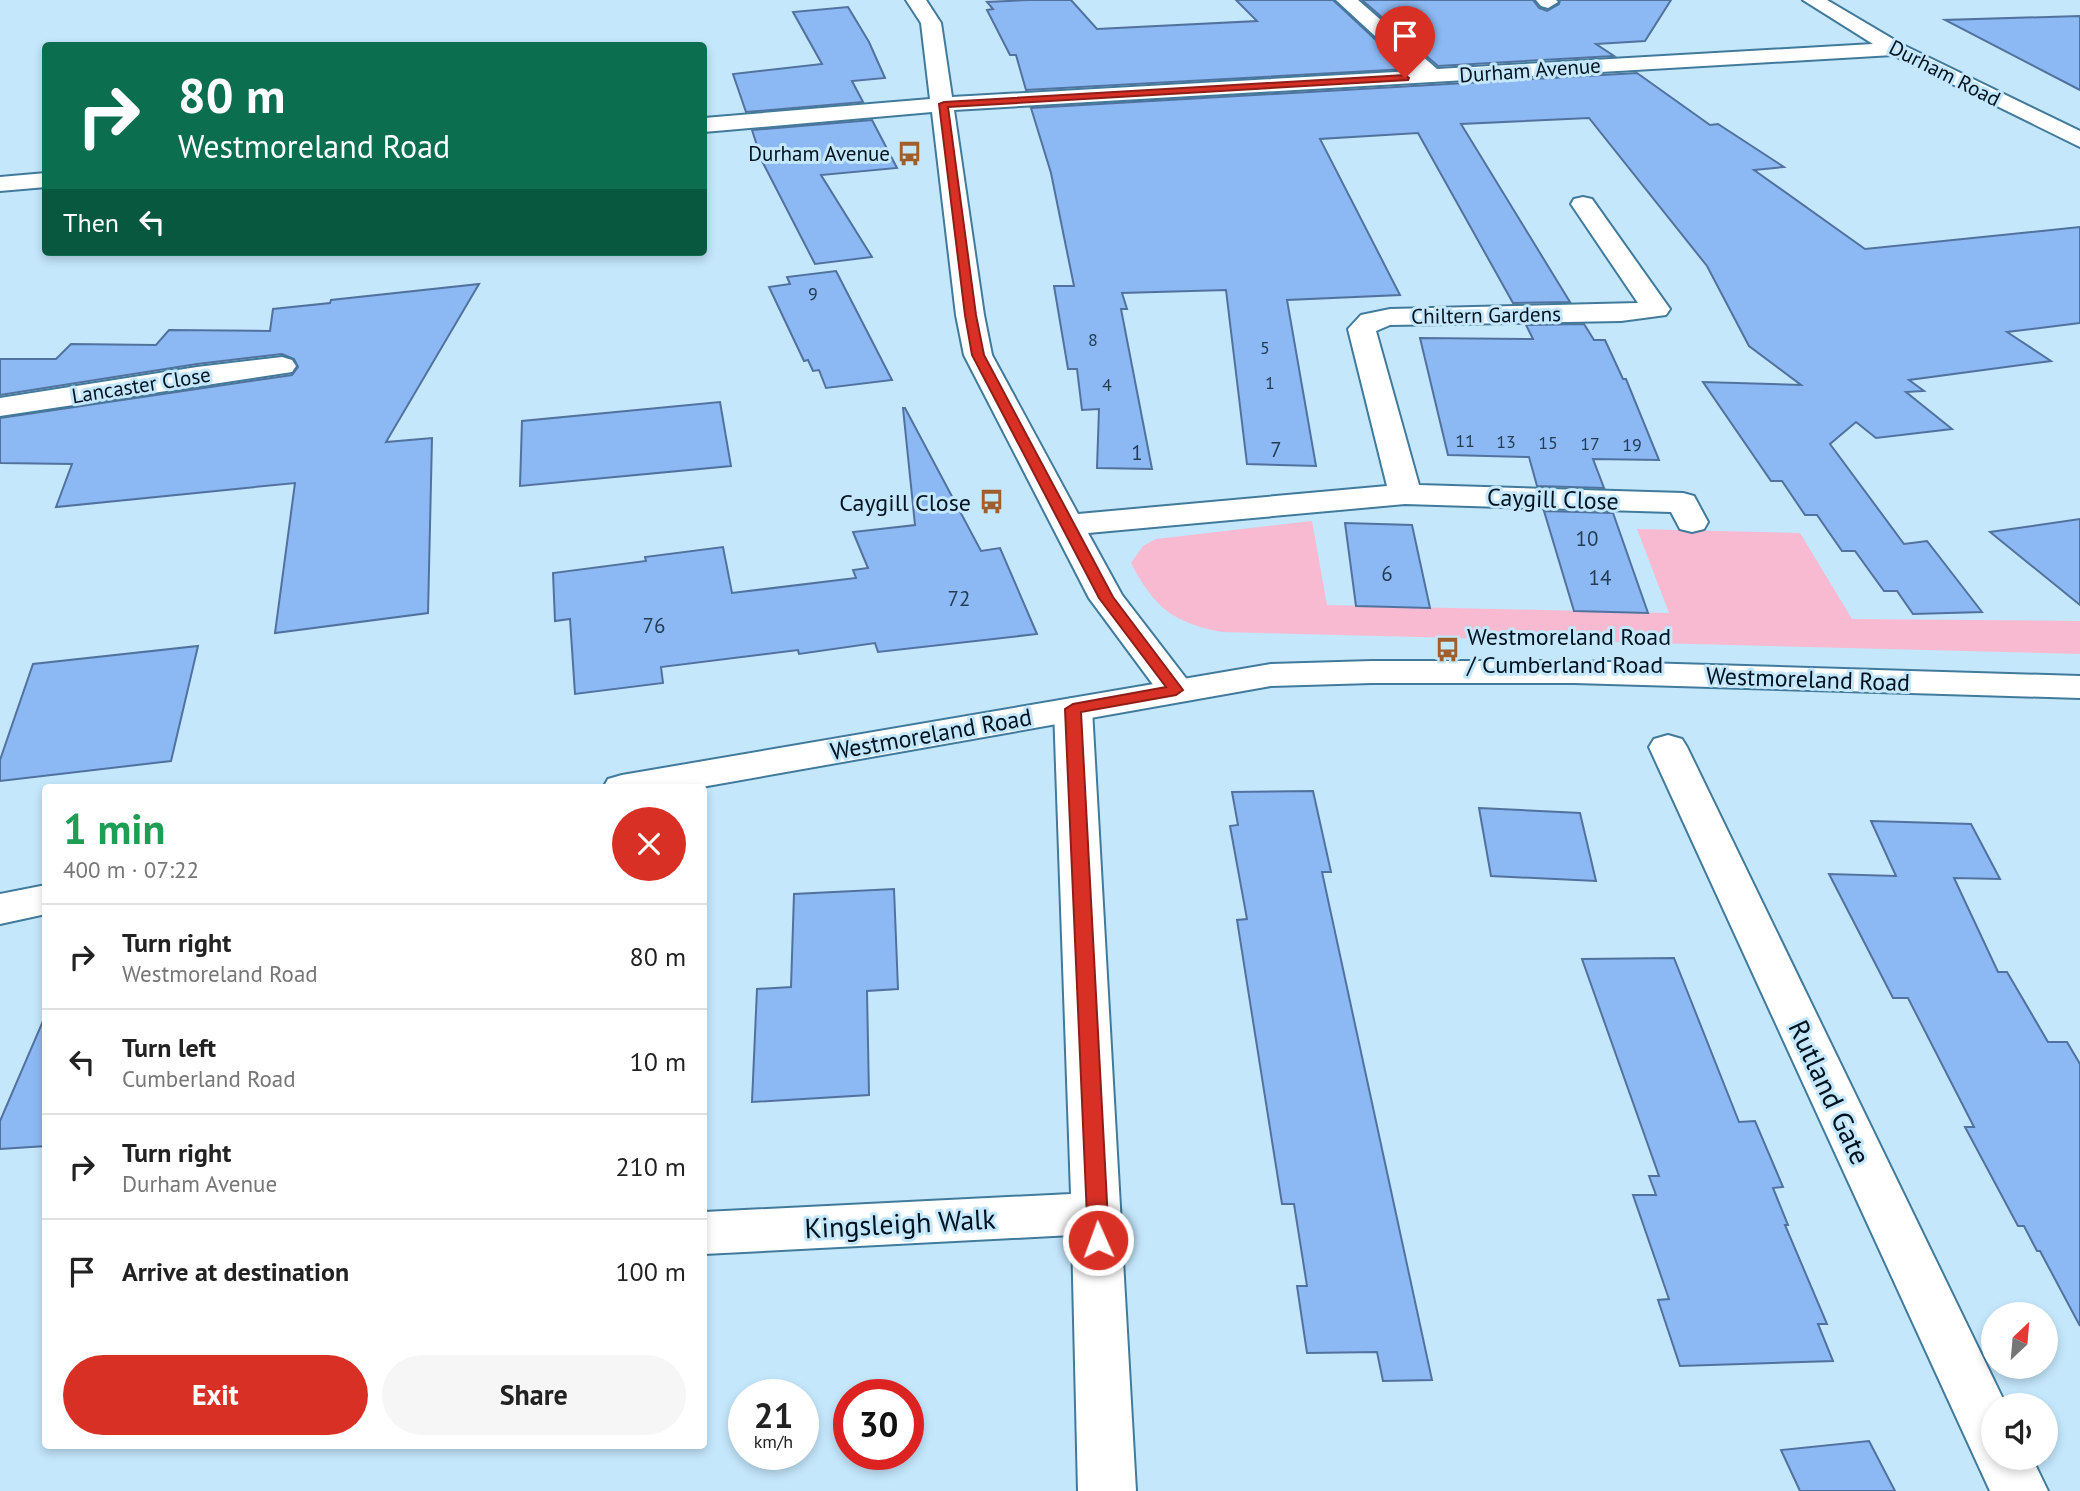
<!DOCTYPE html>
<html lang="en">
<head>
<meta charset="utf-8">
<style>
	:root { --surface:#fff; --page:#f6f6f6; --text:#222; --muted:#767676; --line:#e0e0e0; --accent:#d93025 }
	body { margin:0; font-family:"PT Sans",sans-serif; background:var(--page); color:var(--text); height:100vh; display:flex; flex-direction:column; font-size:26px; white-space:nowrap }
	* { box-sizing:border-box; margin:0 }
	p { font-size:23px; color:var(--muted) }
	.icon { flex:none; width:38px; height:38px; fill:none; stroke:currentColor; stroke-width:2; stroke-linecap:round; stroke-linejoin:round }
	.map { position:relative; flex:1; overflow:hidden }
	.side { position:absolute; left:42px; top:784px; width:665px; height:665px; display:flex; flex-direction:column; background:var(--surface); border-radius:7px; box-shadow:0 4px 10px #0003 }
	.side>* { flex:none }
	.banner { position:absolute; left:42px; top:42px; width:665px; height:214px; border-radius:7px; box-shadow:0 4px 10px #0003; background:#0b6e4f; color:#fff; overflow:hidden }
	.needle { width:46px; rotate:26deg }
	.controls { position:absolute; left:1981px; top:1302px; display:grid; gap:14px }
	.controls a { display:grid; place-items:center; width:77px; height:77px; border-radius:50%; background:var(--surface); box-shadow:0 4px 10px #0003; font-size:35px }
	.speed { position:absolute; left:728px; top:1379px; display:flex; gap:14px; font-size:35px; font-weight:700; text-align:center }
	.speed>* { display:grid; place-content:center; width:91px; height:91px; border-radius:50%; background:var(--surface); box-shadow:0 4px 10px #0003; line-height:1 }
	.speed small { font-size:18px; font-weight:400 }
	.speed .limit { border:10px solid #d22; background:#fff; color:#111 }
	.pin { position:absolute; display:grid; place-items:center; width:60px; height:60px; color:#fff; margin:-72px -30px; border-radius:50% 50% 50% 0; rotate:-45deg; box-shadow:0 0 7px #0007 }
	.pin .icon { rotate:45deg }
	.me { position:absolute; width:77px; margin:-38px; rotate:358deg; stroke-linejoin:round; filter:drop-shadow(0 0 5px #0008) }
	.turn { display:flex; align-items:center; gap:24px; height:147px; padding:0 21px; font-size:32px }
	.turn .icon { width:91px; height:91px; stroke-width:2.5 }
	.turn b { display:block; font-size:49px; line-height:60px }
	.then { display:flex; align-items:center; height:66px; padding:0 21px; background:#0003; gap:14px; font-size:26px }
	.round { display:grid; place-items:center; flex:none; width:74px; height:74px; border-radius:37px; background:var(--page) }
	.head { display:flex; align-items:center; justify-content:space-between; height:119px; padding:0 21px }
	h1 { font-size:42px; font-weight:700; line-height:52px; color:#1e9e55 }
	.action { display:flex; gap:14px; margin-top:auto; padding:14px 21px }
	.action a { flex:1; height:80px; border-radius:42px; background:var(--accent); color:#fff; font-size:28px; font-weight:700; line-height:80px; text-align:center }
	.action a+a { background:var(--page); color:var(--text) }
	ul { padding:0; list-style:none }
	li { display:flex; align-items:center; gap:21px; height:105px; padding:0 21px; border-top:2px solid var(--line) }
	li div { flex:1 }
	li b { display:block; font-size:26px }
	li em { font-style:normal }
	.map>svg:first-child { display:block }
	.green { fill:#f8bad0 }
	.building { fill:#8cb9f3; stroke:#51729e; stroke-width:2 }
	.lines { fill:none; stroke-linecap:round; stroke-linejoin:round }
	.street-casing { stroke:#417a9a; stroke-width:4 }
	.secondary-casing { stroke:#417a9a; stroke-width:4 }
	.street { fill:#fff; fill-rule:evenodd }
	.secondary { fill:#fff; fill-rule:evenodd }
	.route { fill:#d93025; stroke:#8d1f18; stroke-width:2 }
	.labels { text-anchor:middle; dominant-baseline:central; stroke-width:6; stroke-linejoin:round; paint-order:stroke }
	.far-number-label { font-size:18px; fill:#233c54 }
	.far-street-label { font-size:21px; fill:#00131f; stroke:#c4e7fc }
	.far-poi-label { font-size:21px; fill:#00131f; stroke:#c4e7fc; text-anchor:end }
	.number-label { font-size:21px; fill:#233c54 }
	.street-label { font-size:24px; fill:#00131f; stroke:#c4e7fc }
	.poi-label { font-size:24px; fill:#00131f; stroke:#c4e7fc; text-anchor:end }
	.near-street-label { font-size:28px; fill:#00131f; stroke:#c4e7fc }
</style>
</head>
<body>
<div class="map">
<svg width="2080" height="1491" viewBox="0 0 2080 1491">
	<rect width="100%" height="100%" fill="#c4e7fc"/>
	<!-- green -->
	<path class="green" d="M1312,521L1327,605L1669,613L1637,529L1800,533L1852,619L2080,621V654L1222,632C1173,623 1154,607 1131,563L1143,546L1156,539Z"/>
	<!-- building -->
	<g class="building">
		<polygon points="1029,0 1071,0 1097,29 1257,21 1236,0 1333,0 1407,69 1026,90 1016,55 1010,55 987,10 993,9 987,2"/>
		<polygon points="1362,0 1533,0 1539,8 1547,11 1559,4 1560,0 1671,0 1645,41 1596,44 1614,56 1438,66"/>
		<polygon points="848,7 869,42 885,78 852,81 863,102 746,112 733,74 822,64 793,12"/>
		<polygon points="2080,16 2080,90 1945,20"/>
		<polygon points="1637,73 1710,125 1718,124 1784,167 1754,170 1865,249 2080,227 2080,323 2007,332 2051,361 1909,380 1924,391 1906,392 1952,429 1876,438 1856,422 1830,444 1904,544 1927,541 1982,612 1913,614 1897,591 1884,591 1855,551 1842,551 1817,515 1805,515 1782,481 1771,481 1703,382 1801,385 1749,346 1707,266 1589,118 1461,124 1570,302 1513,303 1418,133 1320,139 1400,295 1287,300 1316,466 1247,464 1226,290 1122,293 1127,309 1121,309 1152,469 1097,468 1099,409 1082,410 1077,369 1068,369 1054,286 1074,286 1051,173 1031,108"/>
		<polygon points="872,120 897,168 821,175 872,257 815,264 762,161 752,130"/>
		<polygon points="836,271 892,380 826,388 819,370 813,371 808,360 804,361 769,287 790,284 787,277"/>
		<polygon points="479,284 386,442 432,438 428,613 275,633 295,483 56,507 72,464 0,463 0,418 292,375 298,367 294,359 282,354 197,364 0,395 0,359 56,359 71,344 156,345 169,330 270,331 273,309 330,303 331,300"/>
		<polygon points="1584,324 1594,340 1605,340 1623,379 1626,379 1659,460 1593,459 1604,488 1537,486 1529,457 1448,455 1420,338 1533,339 1526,325"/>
		<polygon points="720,402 731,466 520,486 522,421"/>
		<polygon points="903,408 905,408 981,551 1000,548 1037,634 878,652 875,643 799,654 798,650 661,667 663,683 575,694 570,619 555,621 553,573 646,561 645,557 723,547 732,593 856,578 853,570 868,568 853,532 915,525"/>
		<polygon points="1544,511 1613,513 1648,613 1574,611"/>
		<polygon points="2080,519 2080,605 1990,532"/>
		<polygon points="1345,523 1412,525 1430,608 1356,606"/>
		<polygon points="198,646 171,761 0,781 0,760 33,664"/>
		<polygon points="1313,791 1331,872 1322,872 1432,1380 1383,1381 1377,1352 1307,1353 1297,1286 1307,1286 1294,1204 1282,1204 1237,920 1247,919 1230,826 1238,825 1232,792"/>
		<polygon points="1479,808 1580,813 1596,881 1491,876"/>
		<polygon points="1871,821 1971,824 2000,879 1954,878 1998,972 2007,972 2048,1042 2067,1042 2080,1064 2080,1326 2040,1251 2037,1251 2024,1226 2018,1226 1965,1127 1974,1127 1908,998 1893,998 1829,874 1896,876"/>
		<polygon points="894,889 898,989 867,991 869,1095 752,1102 757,989 791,987 794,894"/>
		<polygon points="1674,958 1739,1122 1755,1121 1783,1187 1773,1188 1788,1225 1785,1225 1827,1324 1818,1324 1833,1361 1680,1366 1658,1300 1669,1299 1633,1195 1656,1195 1649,1176 1659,1176 1582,959"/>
		<polygon points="46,1014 46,1146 0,1149 0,1121"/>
		<polygon points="1869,1441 1895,1491 1800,1491 1781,1450"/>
	</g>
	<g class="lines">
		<defs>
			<g id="street">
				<polygon points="906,0 926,0 941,23 952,97 1413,71 1336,0 1358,0 1437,69 1873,44 1803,0 1827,0 1903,45 2080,131 2080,147 1893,55 954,110 984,315 992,355 1078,514 1387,486 1348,329 1361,315 1390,309 1638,303 1571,204 1574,199 1583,197 1592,199 1670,309 1666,315 1621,321 1390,325 1376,331 1419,485 1683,493 1694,496 1708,522 1704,529 1692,532 1680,529 1671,512 1405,504 1088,533 1122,595 1195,690 1189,698 1176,701 1163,698 1089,598 964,355 956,315 932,112 704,132 704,118 930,99 921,23"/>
				<polygon points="1536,0 1556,0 1558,2 1548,8 1541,6"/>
				<polygon points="46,173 46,187 0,191 0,177"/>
				<polygon points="282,357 292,360 296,366 292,372 0,416 0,398 197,367"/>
				<polygon points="1073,698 1086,701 1092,709 1136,1491 1078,1491 1072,1235 704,1254 704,1212 1071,1194 1054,709 1060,701"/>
				<polygon points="1668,735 1682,739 1687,747 2006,1405 1993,1405 1993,1458 2032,1458 2048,1491 1990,1491 1649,747 1654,739"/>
			</g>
			<g id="secondary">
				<polygon points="1372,661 1574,661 2080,676 2080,698 1574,683 1372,683 1271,686 696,788 603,788 608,779 622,775 1271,664"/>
				<polygon points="46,885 46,914 0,924 0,894"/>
			</g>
		</defs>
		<!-- street casing -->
		<use href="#street" class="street-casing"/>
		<!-- secondary casing -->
		<use href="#secondary" class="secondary-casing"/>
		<!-- street -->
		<use href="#street" class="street"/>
		<!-- secondary -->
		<use href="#secondary" class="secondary"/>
	</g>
	<!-- route -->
	<polygon class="route" points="1405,75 1409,78 1408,80 948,107 976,315 984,355 1113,597 1183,690 1176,695 1081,712 1109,1240 1106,1246 1098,1249 1091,1246 1088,1240 1065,709 1073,704 1166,687 1099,598 972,355 965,315 939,104 944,102"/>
	<!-- icons -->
	<defs>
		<symbol id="bus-bare" viewBox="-9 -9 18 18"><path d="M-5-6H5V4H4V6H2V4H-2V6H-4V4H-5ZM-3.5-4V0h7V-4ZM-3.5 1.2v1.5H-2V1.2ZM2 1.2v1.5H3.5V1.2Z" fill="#a05e2b" stroke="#c4e7fc" stroke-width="2.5" paint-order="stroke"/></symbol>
	</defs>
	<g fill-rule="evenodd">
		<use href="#bus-bare" x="892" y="136" width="35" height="35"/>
		<use href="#bus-bare" x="974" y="484" width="35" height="35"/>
		<use href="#bus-bare" x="1430" y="632" width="35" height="35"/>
	</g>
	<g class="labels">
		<!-- far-number labels -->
		<g class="far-number-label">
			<text x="813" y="293">9</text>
			<text x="1093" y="339">8</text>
			<text x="1265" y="347">5</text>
			<text x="1270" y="382">1</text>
			<text x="1107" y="384">4</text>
			<text x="1465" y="440">11</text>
			<text x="1506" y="441">13</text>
			<text x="1548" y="442">15</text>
			<text x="1590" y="443">17</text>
			<text x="1632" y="444">19</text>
		</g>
		<!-- far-street labels -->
		<g class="far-street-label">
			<text transform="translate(1530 70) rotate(-4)">Durham Avenue</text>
			<text transform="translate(1945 73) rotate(27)">Durham Road</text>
			<text transform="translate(1486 315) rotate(-1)">Chiltern Gardens</text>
			<text transform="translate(141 385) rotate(-9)">Lancaster Close</text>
		</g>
		<!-- far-poi labels -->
		<g class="far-poi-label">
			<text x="890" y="153">Durham Avenue</text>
		</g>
		<!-- number labels -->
		<g class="number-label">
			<text x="1276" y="449">7</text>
			<text x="1137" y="452">1</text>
			<text x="1587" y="538">10</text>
			<text x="1387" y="573">6</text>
			<text x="1600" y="577">14</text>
			<text x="959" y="598">72</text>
			<text x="654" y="625">76</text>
		</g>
		<!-- street labels -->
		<g class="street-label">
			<text transform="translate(1553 499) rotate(2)">Caygill Close</text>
			<text transform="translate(1808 679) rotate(2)">Westmoreland Road</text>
			<text transform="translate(931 734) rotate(-10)">Westmoreland Road</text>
		</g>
		<!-- poi labels -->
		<g class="poi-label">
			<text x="971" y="502">Caygill Close</text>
			<text x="1467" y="636" text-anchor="start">Westmoreland Road<tspan x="1467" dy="28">/ Cumberland Road</tspan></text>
		</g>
		<!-- near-street labels -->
		<g class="near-street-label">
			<text transform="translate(1830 1092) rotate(65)">Rutland Gate</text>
			<text transform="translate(900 1223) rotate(-3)">Kingsleigh Walk</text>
		</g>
	</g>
</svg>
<div class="controls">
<a><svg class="needle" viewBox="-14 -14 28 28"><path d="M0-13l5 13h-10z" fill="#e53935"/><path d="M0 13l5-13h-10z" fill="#767676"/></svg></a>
<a><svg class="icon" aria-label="sound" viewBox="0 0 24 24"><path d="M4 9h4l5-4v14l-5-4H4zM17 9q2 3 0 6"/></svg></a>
</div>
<div class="speed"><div>21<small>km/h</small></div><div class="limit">30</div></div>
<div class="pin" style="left:1405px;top:78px;background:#d93025"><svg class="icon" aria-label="arrive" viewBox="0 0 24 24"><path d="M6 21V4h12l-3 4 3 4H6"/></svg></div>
<svg class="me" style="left:1098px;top:1240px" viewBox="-20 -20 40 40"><circle r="17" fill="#d93025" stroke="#fff" stroke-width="3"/><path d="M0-11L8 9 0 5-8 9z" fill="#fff"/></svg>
<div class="banner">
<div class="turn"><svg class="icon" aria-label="right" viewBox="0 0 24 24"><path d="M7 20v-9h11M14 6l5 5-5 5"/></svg><div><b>80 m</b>Westmoreland Road</div></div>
<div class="then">Then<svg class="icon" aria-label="left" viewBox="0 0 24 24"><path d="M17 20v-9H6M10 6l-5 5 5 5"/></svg></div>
</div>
<section class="side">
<div class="head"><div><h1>1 min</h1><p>400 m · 07:22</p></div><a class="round" style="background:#d93025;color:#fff"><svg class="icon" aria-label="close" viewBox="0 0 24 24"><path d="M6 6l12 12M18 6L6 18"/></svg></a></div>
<ul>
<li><svg class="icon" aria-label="right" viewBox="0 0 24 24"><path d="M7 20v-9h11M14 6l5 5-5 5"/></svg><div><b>Turn right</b><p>Westmoreland Road</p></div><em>80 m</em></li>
<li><svg class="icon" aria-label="left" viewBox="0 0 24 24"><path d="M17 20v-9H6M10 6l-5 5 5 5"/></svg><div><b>Turn left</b><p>Cumberland Road</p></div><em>10 m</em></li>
<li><svg class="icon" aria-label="right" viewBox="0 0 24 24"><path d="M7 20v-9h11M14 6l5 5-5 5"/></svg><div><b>Turn right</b><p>Durham Avenue</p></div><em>210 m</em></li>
<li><svg class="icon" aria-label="arrive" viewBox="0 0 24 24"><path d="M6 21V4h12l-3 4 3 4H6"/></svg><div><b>Arrive at destination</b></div><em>100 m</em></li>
</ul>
<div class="action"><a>Exit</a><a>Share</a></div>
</section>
</div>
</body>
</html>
